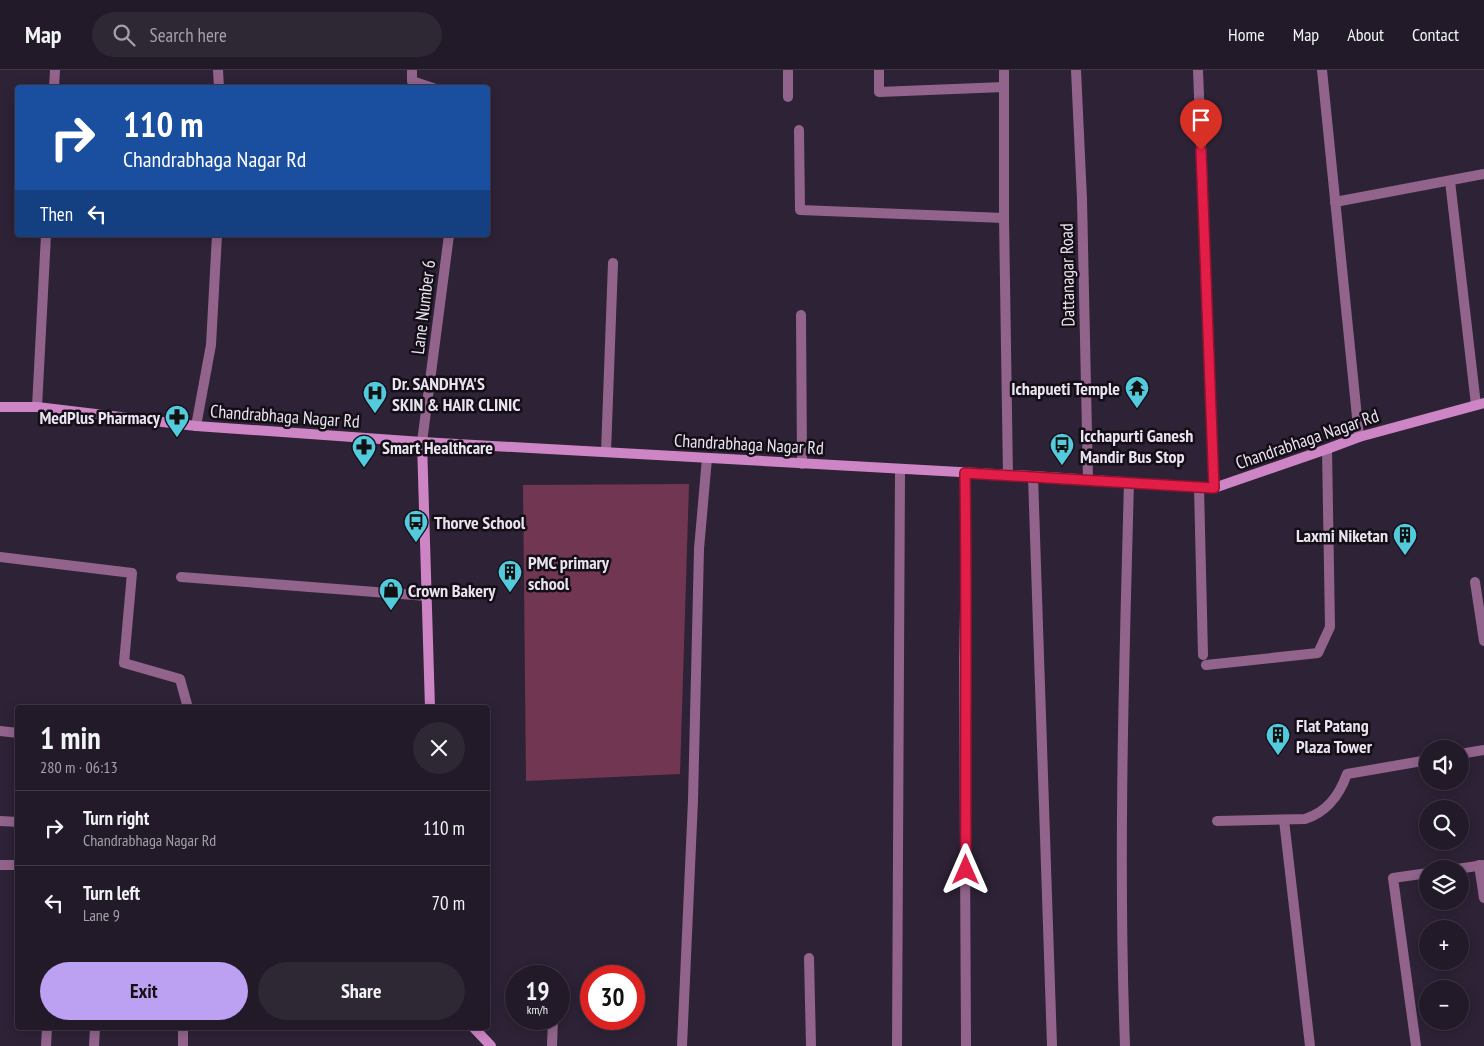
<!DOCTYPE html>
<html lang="en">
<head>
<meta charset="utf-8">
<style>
	:root { --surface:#221a28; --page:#2e2734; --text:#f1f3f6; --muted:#a2a1a8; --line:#3f3845; --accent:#bca0f2 }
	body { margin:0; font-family:"PT Sans Narrow",sans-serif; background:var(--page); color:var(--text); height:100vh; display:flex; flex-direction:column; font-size:19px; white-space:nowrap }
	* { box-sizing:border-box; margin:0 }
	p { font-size:16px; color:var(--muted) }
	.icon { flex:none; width:28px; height:28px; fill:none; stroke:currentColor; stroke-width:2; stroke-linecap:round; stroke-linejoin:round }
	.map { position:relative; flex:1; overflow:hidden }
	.panel { position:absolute; left:15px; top:635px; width:475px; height:325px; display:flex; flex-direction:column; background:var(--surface); border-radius:5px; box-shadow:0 2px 12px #0003,0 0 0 1px var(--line) }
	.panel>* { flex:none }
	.guide { position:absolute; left:15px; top:15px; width:475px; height:152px; border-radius:5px; box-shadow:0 2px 12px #0003,0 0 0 1px var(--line); background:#1a4fa0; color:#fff; overflow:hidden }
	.buttons { position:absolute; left:1419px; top:670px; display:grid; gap:10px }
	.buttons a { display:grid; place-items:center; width:50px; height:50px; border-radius:50%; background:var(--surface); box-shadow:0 2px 12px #0003,0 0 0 1px var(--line); font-size:25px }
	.speed { position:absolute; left:505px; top:895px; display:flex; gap:10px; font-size:25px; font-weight:700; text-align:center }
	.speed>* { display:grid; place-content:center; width:65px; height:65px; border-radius:50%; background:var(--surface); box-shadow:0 2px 12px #0003,0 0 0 1px var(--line); line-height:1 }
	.speed small { font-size:12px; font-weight:400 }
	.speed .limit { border:8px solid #d22; background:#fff; color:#111 }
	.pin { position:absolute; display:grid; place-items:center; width:42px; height:42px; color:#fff; margin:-51px -21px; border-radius:50% 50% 50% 0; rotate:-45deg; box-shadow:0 0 5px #0007 }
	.pin .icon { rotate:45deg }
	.me { position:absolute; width:55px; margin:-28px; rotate:0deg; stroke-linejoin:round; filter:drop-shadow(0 0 4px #0008) }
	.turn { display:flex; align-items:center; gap:18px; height:105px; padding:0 25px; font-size:22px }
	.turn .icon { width:65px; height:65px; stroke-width:2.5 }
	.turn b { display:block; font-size:35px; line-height:42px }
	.then { display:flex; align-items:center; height:48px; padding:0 25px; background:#0003; gap:10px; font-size:19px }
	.round { display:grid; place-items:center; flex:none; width:52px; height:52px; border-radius:26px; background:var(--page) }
	.head { display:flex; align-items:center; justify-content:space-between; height:85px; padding:0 25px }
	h1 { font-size:30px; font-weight:700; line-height:38px }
	.button { display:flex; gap:10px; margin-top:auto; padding:10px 25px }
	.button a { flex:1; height:58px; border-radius:30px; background:var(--accent); color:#111; font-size:20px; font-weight:700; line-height:58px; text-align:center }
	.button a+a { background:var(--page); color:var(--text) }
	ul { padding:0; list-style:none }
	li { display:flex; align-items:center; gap:15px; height:75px; padding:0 25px; border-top:1px solid var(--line) }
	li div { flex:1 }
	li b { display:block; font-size:19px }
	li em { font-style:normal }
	header { display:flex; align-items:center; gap:30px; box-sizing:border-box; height:70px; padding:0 25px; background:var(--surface); border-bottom:1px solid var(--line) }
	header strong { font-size:24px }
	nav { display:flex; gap:28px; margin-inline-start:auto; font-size:18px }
	.search { width:350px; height:45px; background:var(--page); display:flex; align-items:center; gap:12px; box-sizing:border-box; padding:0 18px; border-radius:28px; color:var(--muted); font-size:19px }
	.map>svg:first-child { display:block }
	.green { fill:#713652 }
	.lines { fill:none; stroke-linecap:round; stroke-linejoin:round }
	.lane { stroke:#92648c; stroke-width:10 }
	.street { stroke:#92648c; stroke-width:10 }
	.secondary { stroke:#ce85c5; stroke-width:10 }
	.route-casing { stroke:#92132f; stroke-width:12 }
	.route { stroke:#e11d48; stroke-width:9 }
	.labels { text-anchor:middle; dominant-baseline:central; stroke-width:5; stroke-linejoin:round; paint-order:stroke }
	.street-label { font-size:18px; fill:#eae3f0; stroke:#140e17 }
	.poi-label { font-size:18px; font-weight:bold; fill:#eae3f0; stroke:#140e17; text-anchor:start }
</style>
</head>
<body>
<header>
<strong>Map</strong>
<div class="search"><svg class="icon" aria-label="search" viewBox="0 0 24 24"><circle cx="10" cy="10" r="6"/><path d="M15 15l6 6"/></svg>Search here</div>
<nav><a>Home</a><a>Map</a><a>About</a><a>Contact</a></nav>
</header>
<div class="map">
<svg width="1484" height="976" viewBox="0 0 1484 976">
	<rect width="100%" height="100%" fill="#2e2236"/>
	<!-- green -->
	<polygon class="green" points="689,414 680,704 526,711 523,415"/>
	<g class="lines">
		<!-- lane -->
		<g class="lane">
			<polyline points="879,0 879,22 1004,17"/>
			<polyline points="788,27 788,0"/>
			<polyline points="1004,57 1004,0"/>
			<polyline points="799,60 800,140 1004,148"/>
			<polyline points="801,245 802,394"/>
			<polyline points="181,507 427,526"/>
			<polyline points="1206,595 1318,583 1330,557 1327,379"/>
			<polyline points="94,976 95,958"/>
			<polyline points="552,976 553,949"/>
		</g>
		<!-- street -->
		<g class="street">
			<polyline points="218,0 219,18"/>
			<polyline points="412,0 412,11 433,18"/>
			<polyline points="1076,0 1082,129 1088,410"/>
			<polyline points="1198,0 1214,418"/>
			<polyline points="1322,0 1359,367"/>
			<polyline points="54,18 55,0"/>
			<polyline points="1004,57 1004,148 1008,406"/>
			<polyline points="1450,111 1476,335"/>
			<polyline points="1335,132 1484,104"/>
			<polyline points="37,337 46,165"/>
			<polyline points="196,356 211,275 217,165"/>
			<polyline points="422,372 449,165"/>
			<polyline points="606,382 613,193"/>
			<polyline points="965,403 966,488 964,590 966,976"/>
			<polyline points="1033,406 1052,976"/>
			<polyline points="1199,417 1203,585"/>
			<polyline points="0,487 132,503 124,593 180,609 188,638"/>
			<polyline points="1475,512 1484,571"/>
			<polyline points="0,661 18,663"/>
			<polyline points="1460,684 1484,680"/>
			<polyline points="1284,750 1310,976"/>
			<polyline points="0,751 18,752"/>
			<path d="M1217,751L1305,749C1327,742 1339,726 1347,704L1428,690"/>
			<polyline points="0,795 18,795"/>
			<polyline points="1479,795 1484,828"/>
			<polyline points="1457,799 1484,795"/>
			<polyline points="809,888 811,976"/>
			<polyline points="183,958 183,976"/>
			<polyline points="46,976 47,958"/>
			<polyline points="682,976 693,730 699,479 707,388"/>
			<polyline points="897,976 900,399"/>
			<path d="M1125,976C1118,788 1124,600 1129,412"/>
			<polyline points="1416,976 1393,808 1428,803"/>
		</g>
		<!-- secondary -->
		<g class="secondary">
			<polyline points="0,337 37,337 196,356 422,372 1033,406 1214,418 1327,379 1359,367 1484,333"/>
			<polyline points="422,372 430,638"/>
			<polyline points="474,958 491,976"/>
		</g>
	</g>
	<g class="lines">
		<defs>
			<path id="route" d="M966,800C965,668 967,535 965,403L1214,418L1201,80"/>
		</defs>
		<!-- route casing -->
		<use href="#route" class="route-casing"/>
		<!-- route -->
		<use href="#route" class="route"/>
	</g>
	<!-- icons -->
	<defs>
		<symbol id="temple-pin" viewBox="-11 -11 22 30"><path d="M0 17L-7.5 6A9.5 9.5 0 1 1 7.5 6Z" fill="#54cadd" stroke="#140e17"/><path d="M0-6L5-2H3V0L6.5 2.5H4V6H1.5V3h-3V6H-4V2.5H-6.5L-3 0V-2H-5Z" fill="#111"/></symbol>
		<symbol id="hospital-pin" viewBox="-11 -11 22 30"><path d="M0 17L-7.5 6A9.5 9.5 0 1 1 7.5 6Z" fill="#54cadd" stroke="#140e17"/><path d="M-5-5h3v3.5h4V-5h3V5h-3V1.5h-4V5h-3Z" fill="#111"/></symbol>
		<symbol id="pharmacy-pin" viewBox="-11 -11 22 30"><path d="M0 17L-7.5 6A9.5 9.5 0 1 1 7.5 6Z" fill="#54cadd" stroke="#140e17"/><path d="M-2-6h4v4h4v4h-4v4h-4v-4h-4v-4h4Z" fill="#111"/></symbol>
		<symbol id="bus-pin" viewBox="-11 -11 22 30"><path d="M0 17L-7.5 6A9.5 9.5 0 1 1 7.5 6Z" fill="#54cadd" stroke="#140e17"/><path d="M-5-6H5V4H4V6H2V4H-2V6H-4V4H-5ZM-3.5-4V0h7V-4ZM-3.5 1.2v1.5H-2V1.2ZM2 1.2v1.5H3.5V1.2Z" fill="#111"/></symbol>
		<symbol id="building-pin" viewBox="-11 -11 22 30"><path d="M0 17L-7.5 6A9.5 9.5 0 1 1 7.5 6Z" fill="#54cadd" stroke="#140e17"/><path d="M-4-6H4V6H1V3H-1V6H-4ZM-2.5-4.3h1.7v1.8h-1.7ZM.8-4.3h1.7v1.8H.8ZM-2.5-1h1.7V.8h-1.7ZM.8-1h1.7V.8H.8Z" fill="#111"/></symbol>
		<symbol id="shop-pin" viewBox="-11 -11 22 30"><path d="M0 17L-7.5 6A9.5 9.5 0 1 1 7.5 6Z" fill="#54cadd" stroke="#140e17"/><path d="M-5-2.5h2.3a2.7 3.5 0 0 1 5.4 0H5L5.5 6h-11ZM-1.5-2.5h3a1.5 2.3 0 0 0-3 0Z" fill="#111"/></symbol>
	</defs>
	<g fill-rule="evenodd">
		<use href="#temple-pin" x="1123" y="304" width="28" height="38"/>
		<use href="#hospital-pin" x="361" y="309" width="28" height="38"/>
		<use href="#pharmacy-pin" x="163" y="333" width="28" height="38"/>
		<use href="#bus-pin" x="1048" y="361" width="28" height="38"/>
		<use href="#pharmacy-pin" x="350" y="363" width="28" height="38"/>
		<use href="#bus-pin" x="402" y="438" width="28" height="38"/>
		<use href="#building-pin" x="1391" y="451" width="28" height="38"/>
		<use href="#building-pin" x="496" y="488" width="28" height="38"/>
		<use href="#shop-pin" x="377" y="506" width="28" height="38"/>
		<use href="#building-pin" x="1264" y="651" width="28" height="38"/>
	</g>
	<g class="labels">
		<!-- street labels -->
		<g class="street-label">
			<text transform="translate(1067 205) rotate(-91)">Dattanagar Road</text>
			<text transform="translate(423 237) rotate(-83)">Lane Number 6</text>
			<text transform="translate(285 346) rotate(4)">Chandrabhaga Nagar Rd</text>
			<text transform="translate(1307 369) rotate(-19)">Chandrabhaga Nagar Rd</text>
			<text transform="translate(749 374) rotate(3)">Chandrabhaga Nagar Rd</text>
		</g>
		<!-- poi labels -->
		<g class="poi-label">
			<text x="392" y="313">Dr. SANDHYA'S<tspan x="392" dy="21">SKIN &amp; HAIR CLINIC</tspan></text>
			<text x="1120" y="318" text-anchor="end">Ichapueti Temple</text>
			<text x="160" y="347" text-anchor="end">MedPlus Pharmacy</text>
			<text x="1080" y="365">Icchapurti Ganesh<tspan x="1080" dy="21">Mandir Bus Stop</tspan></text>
			<text x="382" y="377">Smart Healthcare</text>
			<text x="434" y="452">Thorve School</text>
			<text x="1388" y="465" text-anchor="end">Laxmi Niketan</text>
			<text x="528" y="492">PMC primary<tspan x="528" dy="21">school</tspan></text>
			<text x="408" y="520">Crown Bakery</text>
			<text x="1296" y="655">Flat Patang<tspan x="1296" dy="21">Plaza Tower</tspan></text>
		</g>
	</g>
</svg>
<div class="buttons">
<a><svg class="icon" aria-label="sound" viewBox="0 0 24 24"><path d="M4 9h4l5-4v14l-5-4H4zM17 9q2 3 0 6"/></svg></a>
<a><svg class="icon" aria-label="search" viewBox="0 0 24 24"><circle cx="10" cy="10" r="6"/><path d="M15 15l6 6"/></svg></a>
<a><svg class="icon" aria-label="layers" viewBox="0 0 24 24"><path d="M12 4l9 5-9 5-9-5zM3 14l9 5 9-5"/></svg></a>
<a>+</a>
<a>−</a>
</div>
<div class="speed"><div>19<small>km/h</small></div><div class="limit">30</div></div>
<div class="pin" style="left:1201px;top:80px;background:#d93025"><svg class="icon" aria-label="arrive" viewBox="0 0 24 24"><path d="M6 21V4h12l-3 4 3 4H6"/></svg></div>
<svg class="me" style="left:966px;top:800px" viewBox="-20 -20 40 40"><path d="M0-17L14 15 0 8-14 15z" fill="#e11d48" stroke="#fff" stroke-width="4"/></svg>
<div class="guide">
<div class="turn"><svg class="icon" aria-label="right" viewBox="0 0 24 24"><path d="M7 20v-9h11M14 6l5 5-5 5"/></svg><div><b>110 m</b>Chandrabhaga Nagar Rd</div></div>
<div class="then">Then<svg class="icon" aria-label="left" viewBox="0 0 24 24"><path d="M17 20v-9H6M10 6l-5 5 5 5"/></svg></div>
</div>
<section class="panel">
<div class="head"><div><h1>1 min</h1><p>280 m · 06:13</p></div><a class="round"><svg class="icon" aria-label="close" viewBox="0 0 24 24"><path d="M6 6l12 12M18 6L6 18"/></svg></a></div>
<ul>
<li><svg class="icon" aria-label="right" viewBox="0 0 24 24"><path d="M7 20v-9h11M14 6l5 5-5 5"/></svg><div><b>Turn right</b><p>Chandrabhaga Nagar Rd</p></div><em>110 m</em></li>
<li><svg class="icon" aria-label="left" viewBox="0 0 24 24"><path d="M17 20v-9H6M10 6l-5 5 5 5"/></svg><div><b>Turn left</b><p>Lane 9</p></div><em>70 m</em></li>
</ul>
<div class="button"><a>Exit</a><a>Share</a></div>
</section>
</div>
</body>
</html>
